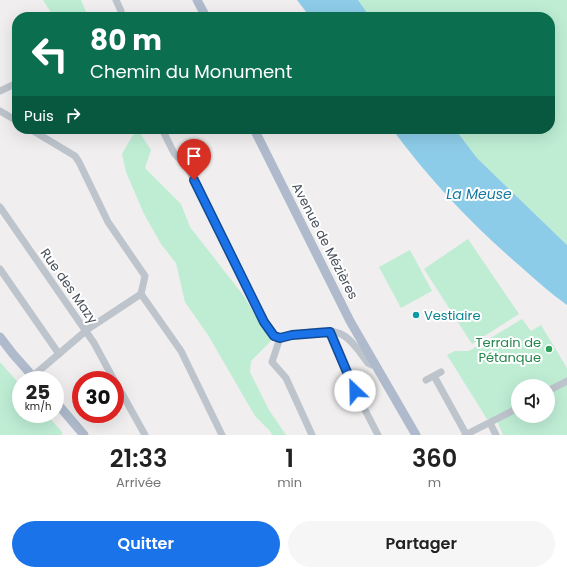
<!DOCTYPE html>
<html lang="fr">
<head>
<meta charset="utf-8">
<style>
	:root { --surface:#fff; --page:#f6f6f6; --text:#222; --muted:#767676; --accent:#1a73e8 }
	body { margin:0; font-family:Poppins,sans-serif; background:var(--page); color:var(--text); height:100vh; display:flex; flex-direction:column; font-size:15px; white-space:nowrap }
	* { box-sizing:border-box; margin:0 }
	p { font-size:13px; color:var(--muted) }
	.icon { flex:none; width:22px; height:22px; fill:none; stroke:currentColor; stroke-width:2; stroke-linecap:round; stroke-linejoin:round }
	.map { position:relative; height:435px; overflow:hidden }
	.details { display:flex; flex-direction:column; background:var(--surface); flex:1 }
	.details>* { flex:none }
	.banner { position:absolute; left:12px; top:12px; width:543px; height:122px; border-radius:16px; box-shadow:0 4px 16px #0002; background:#0b6e4f; color:#fff; overflow:hidden }
	.fabs { position:absolute; left:511px; top:379px; display:grid; gap:8px }
	.fabs a { display:grid; place-items:center; width:44px; height:44px; border-radius:50%; background:var(--surface); box-shadow:0 4px 16px #0002; font-size:20px }
	.speed { position:absolute; left:12px; top:371px; display:flex; gap:8px; font-size:20px; font-weight:700; text-align:center }
	.speed>* { display:grid; place-content:center; width:52px; height:52px; border-radius:50%; background:var(--surface); box-shadow:0 4px 16px #0002; line-height:1 }
	.speed small { font-size:10px; font-weight:400 }
	.speed .limit { border:6px solid #d22; background:#fff; color:#111 }
	.pin { position:absolute; display:grid; place-items:center; width:34px; height:34px; color:#fff; margin:-41px -17px; border-radius:50% 50% 50% 0; rotate:-45deg; box-shadow:0 0 4px #0007 }
	.pin .icon { rotate:45deg }
	.me { position:absolute; width:44px; margin:-22px; rotate:336deg; stroke-linejoin:round; filter:drop-shadow(0 0 3px #0008) }
	.turn { display:flex; align-items:center; gap:14px; height:84px; padding:0 12px; font-size:18px }
	.turn .icon { width:52px; height:52px; stroke-width:2.5 }
	.turn b { display:block; font-size:28px; line-height:34px }
	.then { display:flex; align-items:center; height:38px; padding:0 12px; background:#0003; gap:8px; font-size:15px }
	.eta { display:flex; justify-content:space-evenly; align-items:center; height:68px; text-align:center }
	.eta b { font-size:24px; font-weight:600; line-height:28px }
	.primary-button { display:flex; gap:8px; margin-top:auto; padding:8px 12px }
	.primary-button a { flex:1; height:46px; border-radius:24px; background:var(--accent); color:#fff; font-size:16px; font-weight:600; line-height:46px; text-align:center }
	.primary-button a+a { background:var(--page); color:var(--text) }
	.map>svg:first-child { display:block }
	.green { fill:#beedd4; fill-rule:evenodd }
	.water { fill:#8dcce8 }
	.lines { fill:none; stroke-linecap:round; stroke-linejoin:round }
	.minor { stroke:#bdc4cc; stroke-width:7 }
	.major { stroke:#afbbcc; stroke-width:9 }
	.route-casing { stroke:#114b97; stroke-width:10 }
	.route { stroke:#1a73e8; stroke-width:7 }
	.culture-dot { fill:#0f9aa8; stroke:#fff; stroke-width:1.5 }
	.leisure-dot { fill:#2e9e5b; stroke:#fff; stroke-width:1.5 }
	.labels { text-anchor:middle; dominant-baseline:central; stroke-width:4; stroke-linejoin:round; paint-order:stroke }
	.street-label { font-size:13px; fill:#474f5a; stroke:#fff }
	.culture-label { font-size:13px; fill:#0d838f; stroke:#fff; text-anchor:start }
	.leisure-label { font-size:13px; fill:#27864d; stroke:#fff; text-anchor:end }
	.water-label { font-size:14px; font-style:italic; fill:#1277a2; stroke:#fff }
</style>
</head>
<body>
<div class="map">
<svg width="567" height="435" viewBox="0 0 567 435">
	<rect width="100%" height="100%" fill="#f0eeee"/>
	<!-- green -->
	<g class="green">
		<polygon points="43,0 81,0 88,17 54,17"/>
		<polygon points="358,0 567,0 567,245 477,158 455,129 550,129 550,17 370,17"/>
		<polygon points="138,130 151,150 145,168 181,204 190,227 243,295 271,341 251,361 250,372 269,410 286,435 272,435 270,431 255,416 208,335 185,302 176,263 161,244 144,214 126,172 122,154 133,135"/>
		<polygon points="468,239 519,314 472,344 424,269"/>
		<polygon points="410,250 432,291 401,308 379,267"/>
		<path d="M522,319L531,331L541,325L567,368V435H503L497,421L487,419L447,355L455,351H469ZM518,386H548V416H518Z"/>
		<polygon points="0,362 21,386 21,414 46,414 63,433 61,435 0,435"/>
	</g>
	<!-- water -->
	<g class="water">
		<polygon points="297,0 358,0 370,17 310,17"/>
		<path d="M392,129H455L477,158L567,245V305C550,293 535,279 520,266C471,224 430,180 392,129Z"/>
	</g>
	<g class="lines">
		<!-- minor -->
		<g class="minor">
			<polyline points="116,0 121,11"/>
			<polyline points="0,91 17,83"/>
			<polyline points="0,111 17,121"/>
			<polyline points="30,129 75,156 79,162 108,222 145,276 141,294 181,351 222,435"/>
			<path d="M162,129L174,153L188,168L264,322L274,336L280,338C294,334 327,327 341,334C352,339 361,354 368,363L372,365L375,364"/>
			<polyline points="0,207 94,343 114,380"/>
			<polyline points="0,269 59,354"/>
			<polyline points="330,332 349,379 378,435"/>
			<polyline points="280,338 272,362 286,378 312,435"/>
			<polyline points="33,376 88,329 141,294"/>
			<polyline points="434,376 466,434"/>
			<polyline points="426,380 441,372"/>
			<polyline points="115,381 145,435"/>
			<polyline points="548,391 567,381"/>
			<polyline points="490,423 496,435"/>
			<polyline points="465,435 518,408"/>
		</g>
		<!-- major -->
		<g class="major">
			<polyline points="197,0 206,17"/>
			<polyline points="254,129 350,321 416,435"/>
			<polyline points="0,337 13,354 36,380"/>
			<polyline points="55,401 84,435"/>
		</g>
	</g>
	<g class="lines">
		<defs>
			<polyline id="route" points="194,180 264,322 274,336 280,338 292,335 330,332 355,391"/>
		</defs>
		<!-- route casing -->
		<use href="#route" class="route-casing"/>
		<!-- route -->
		<use href="#route" class="route"/>
	</g>
	<!-- markers -->
	<circle class="culture-dot" cx="416" cy="315" r="4"/>
	<circle class="leisure-dot" cx="549" cy="349" r="4"/>
	<g class="labels">
		<!-- street labels -->
		<g class="street-label">
			<text transform="translate(325 241) rotate(63)">Avenue de Mézières</text>
			<text transform="translate(69 286) rotate(55)">Rue des Mazy</text>
		</g>
		<!-- culture labels -->
		<g class="culture-label">
			<text x="424" y="315">Vestiaire</text>
		</g>
		<!-- leisure labels -->
		<g class="leisure-label">
			<text x="541" y="342">Terrain de<tspan x="541" dy="15">Pétanque</tspan></text>
		</g>
		<!-- water labels -->
		<g class="water-label">
			<text x="479" y="194">La Meuse</text>
		</g>
	</g>
</svg>
<div class="fabs">
<a><svg class="icon" aria-label="sound" viewBox="0 0 24 24"><path d="M4 9h4l5-4v14l-5-4H4zM17 9q2 3 0 6"/></svg></a>
</div>
<div class="speed"><div>25<small>km/h</small></div><div class="limit">30</div></div>
<div class="pin" style="left:194px;top:180px;background:#d93025"><svg class="icon" aria-label="arrive" viewBox="0 0 24 24"><path d="M6 21V4h12l-3 4 3 4H6"/></svg></div>
<svg class="me" style="left:355px;top:391px" viewBox="-20 -20 40 40"><circle r="19" fill="#fff"/><path d="M0-13L10 11 0 6-10 11z" fill="#1a73e8"/></svg>
<div class="banner">
<div class="turn"><svg class="icon" aria-label="left" viewBox="0 0 24 24"><path d="M17 20v-9H6M10 6l-5 5 5 5"/></svg><div><b>80 m</b>Chemin du Monument</div></div>
<div class="then">Puis<svg class="icon" aria-label="right" viewBox="0 0 24 24"><path d="M7 20v-9h11M14 6l5 5-5 5"/></svg></div>
</div>
</div>
<section class="details">
<div class="eta">
<div><b>21:33</b><p>Arrivée</p></div>
<div><b>1</b><p>min</p></div>
<div><b>360</b><p>m</p></div>
</div>
<div class="primary-button"><a>Quitter</a><a>Partager</a></div>
</section>
</body>
</html>
